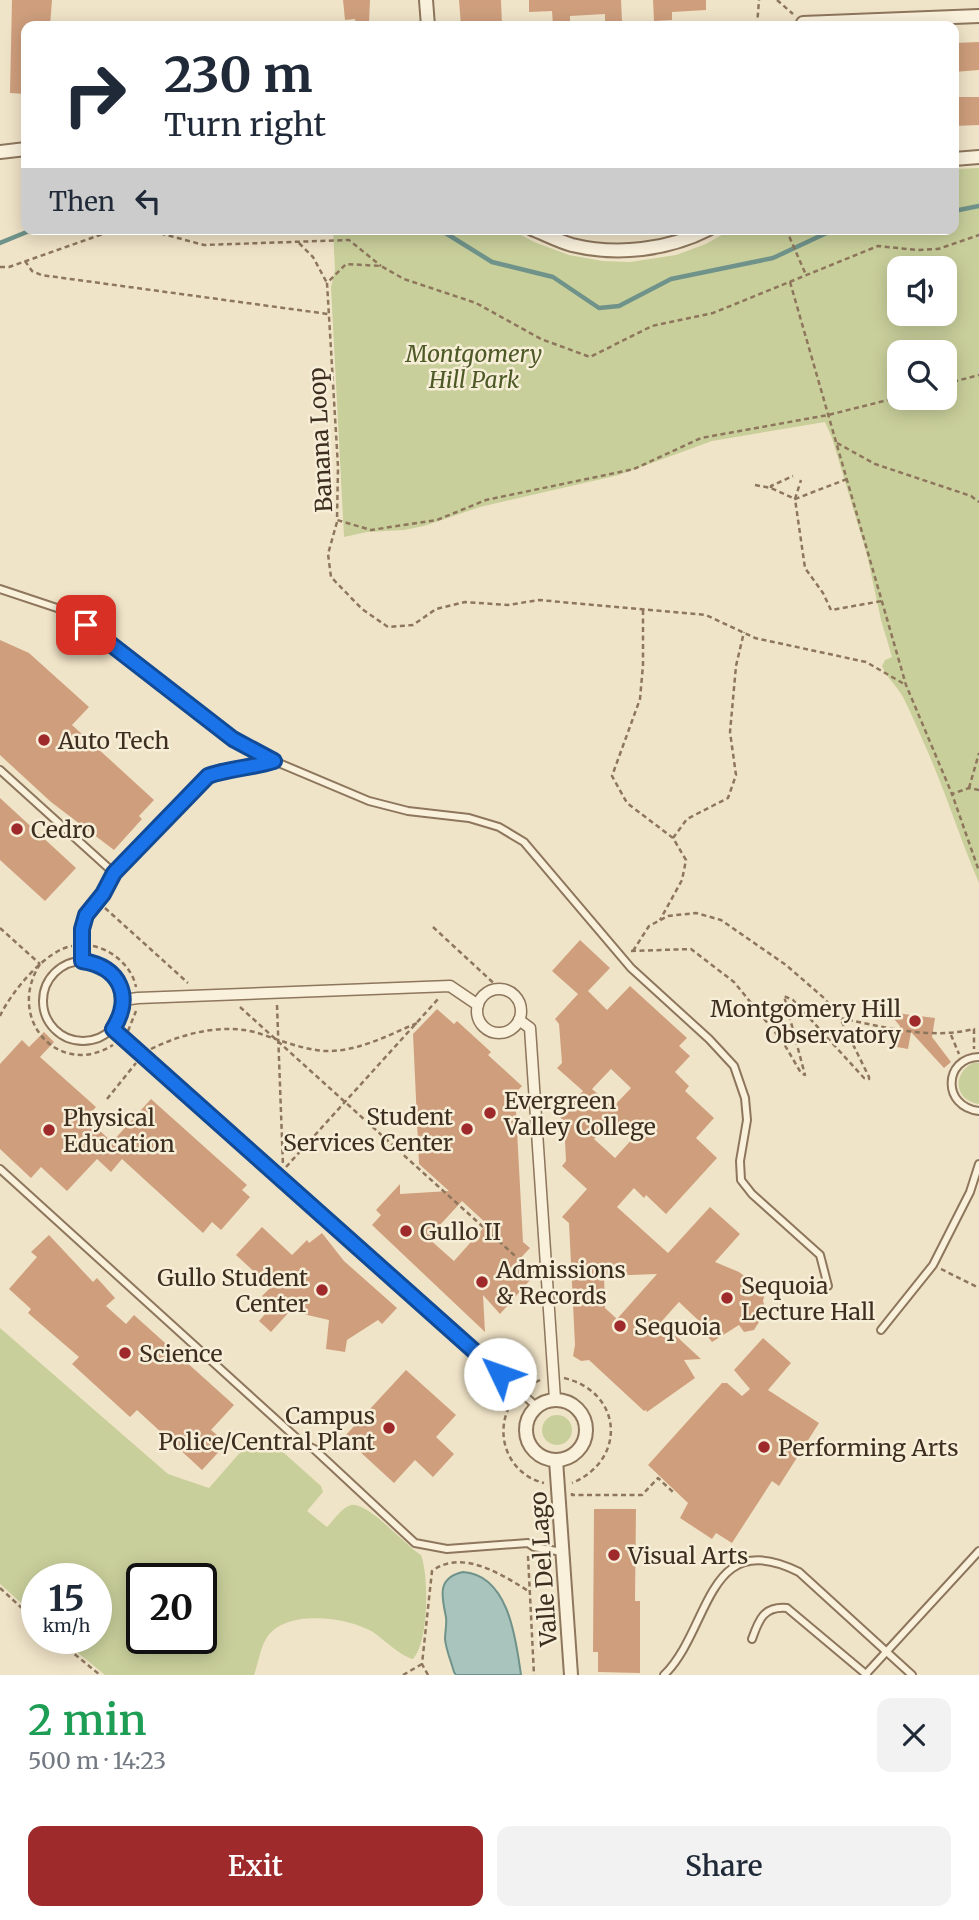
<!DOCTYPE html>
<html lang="en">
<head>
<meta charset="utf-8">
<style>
	:root { --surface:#fff; --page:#f2f2f3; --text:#1f2937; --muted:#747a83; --accent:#9e2a2b }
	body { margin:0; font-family:Merriweather,serif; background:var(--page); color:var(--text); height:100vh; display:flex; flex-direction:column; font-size:26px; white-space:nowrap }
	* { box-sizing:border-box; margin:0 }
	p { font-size:23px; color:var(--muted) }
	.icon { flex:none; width:38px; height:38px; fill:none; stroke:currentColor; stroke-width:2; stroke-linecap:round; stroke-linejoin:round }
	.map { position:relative; height:1675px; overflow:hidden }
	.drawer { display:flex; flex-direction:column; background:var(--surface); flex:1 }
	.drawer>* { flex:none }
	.banner { position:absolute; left:21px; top:21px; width:938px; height:214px; border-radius:14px; box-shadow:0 4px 18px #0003; background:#fff; color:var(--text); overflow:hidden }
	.fabs { position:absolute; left:887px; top:256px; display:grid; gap:14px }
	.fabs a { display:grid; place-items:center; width:70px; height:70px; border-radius:14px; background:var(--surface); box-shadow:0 4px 18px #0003; font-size:35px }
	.speed { position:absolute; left:21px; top:1563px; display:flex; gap:14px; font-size:35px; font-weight:700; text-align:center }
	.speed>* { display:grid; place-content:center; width:91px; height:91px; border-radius:50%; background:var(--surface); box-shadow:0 4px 18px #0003; line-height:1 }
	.speed small { font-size:18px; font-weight:400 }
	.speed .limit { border:4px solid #111; border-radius:10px; background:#fff; color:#111 }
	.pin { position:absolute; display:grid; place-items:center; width:60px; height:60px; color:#fff; margin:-30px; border-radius:14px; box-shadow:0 4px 10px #0006 }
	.me { position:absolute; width:77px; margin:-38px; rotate:312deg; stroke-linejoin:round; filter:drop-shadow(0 0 5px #0008) }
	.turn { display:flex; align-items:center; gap:24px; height:147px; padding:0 28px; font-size:32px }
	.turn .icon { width:91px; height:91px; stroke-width:2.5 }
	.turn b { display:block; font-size:49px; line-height:60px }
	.then { display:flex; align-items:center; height:66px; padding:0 28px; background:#0003; gap:14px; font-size:26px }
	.round { display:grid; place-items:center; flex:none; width:74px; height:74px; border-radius:14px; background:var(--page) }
	.head { display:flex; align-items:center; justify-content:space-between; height:119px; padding:0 28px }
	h1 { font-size:42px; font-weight:600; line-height:52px; color:#1e9e55 }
	.cta { display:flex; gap:14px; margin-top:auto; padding:14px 28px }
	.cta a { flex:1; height:80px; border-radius:14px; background:var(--accent); color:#fff; font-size:28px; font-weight:600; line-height:80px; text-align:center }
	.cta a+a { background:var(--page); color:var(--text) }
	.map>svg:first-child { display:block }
	.green { fill:#c9cf9b; fill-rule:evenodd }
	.water { fill:#a9c4bc; stroke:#6f938a; stroke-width:2 }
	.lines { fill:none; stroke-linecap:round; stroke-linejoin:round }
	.stream { stroke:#6f938a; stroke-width:4.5 }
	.building { fill:#cf9f7d; fill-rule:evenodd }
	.service-casing { stroke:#8d765c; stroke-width:10 }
	.pedestrian-casing { stroke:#8d765c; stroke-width:13 }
	.minor-casing { stroke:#8d765c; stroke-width:16 }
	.path { stroke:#8d765c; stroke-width:2.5; stroke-dasharray:5 3.5; stroke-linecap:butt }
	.service { stroke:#faf1dc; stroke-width:6 }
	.pedestrian { stroke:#faf1dc; stroke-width:10 }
	.minor { stroke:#faf1dc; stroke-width:12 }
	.route-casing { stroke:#114b97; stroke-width:18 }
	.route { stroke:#1a73e8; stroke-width:12 }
	.poi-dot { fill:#9e2a2b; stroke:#f7eed8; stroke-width:2.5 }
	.labels { text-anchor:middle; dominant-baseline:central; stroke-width:5; stroke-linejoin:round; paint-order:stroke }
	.park-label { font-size:23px; font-style:italic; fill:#4d5a26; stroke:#f7eed8 }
	.street-label { font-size:23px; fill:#3d2e20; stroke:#f7eed8 }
	.poi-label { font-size:23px; fill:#3d2e20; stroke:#f7eed8; text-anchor:start }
</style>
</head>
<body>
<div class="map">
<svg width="979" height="1675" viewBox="0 0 979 1675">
	<rect width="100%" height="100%" fill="#f0e4c8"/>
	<!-- green -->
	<g class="green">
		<path d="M979,168V883C959,836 944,787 923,741C917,727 910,711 903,697C896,685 887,678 882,666L885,660L892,657L881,620L867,555L832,438L825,422L712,441L619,475L480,507L424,526L404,530L367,532L344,537L331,287L335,270L333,229H510L534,242L569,255L603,261L630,262L676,255L706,244L732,229H954V169ZM900,268H945V313H900ZM900,352H945V397H900Z"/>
		<path d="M973,1063H979V1104C955,1101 951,1074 973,1063Z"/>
		<path d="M0,1328L168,1474L209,1488L251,1440L266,1437L321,1486L323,1492L307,1511L327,1527C334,1520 341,1508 351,1505C368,1502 405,1545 421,1555C429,1576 429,1642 413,1659C402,1657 383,1639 373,1632C348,1617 284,1608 266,1639C260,1649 258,1664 254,1675H105L60,1638H96V1578H37V1617L0,1584ZM142,1578H201V1638H142Z"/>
		<circle cx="557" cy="1430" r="15"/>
	</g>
	<!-- water -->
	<path class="water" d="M463,1572C509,1575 516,1640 521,1675H456L454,1672C451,1661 446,1650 445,1639C445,1632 447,1624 446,1617C442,1597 436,1578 463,1572Z"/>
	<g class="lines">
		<!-- stream -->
		<g class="stream">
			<polyline points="954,211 979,206"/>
			<polyline points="439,229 492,262 553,277 599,308 619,306 671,279 773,258 835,229"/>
			<polyline points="0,243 34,229"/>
		</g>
	</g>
	<!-- building -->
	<g class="building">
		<polygon points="12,0 52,0 50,26 26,26 26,94 10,93"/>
		<polygon points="343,0 370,0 369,23 356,24 355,19 345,20"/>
		<polygon points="459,0 501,0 502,26 461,26"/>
		<polygon points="529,0 621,0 622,21 605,22 605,14 570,16 570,24 553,25 552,11 529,12"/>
		<polygon points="653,0 706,0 706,10 672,12 672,20 654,21"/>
		<polygon points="979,42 979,70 954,72 954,43"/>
		<polygon points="955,97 979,97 979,125 954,126"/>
		<polygon points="0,640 29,653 89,707 72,725 154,800 139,816 142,819 114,850 51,802 0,755"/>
		<polygon points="0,798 76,868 45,901 0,860"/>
		<path d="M580,940L610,968L588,991L607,1010L630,986L687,1038L679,1046L690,1056L675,1072L689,1086L685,1091L714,1118L696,1138L717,1158L666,1214L646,1195L644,1198L634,1188L617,1207L668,1253L710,1207L740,1234L715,1262L739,1272L751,1281L759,1283L765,1293L763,1301L766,1311L757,1318L759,1322L754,1330L744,1332L739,1325L712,1342L700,1327L698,1320L679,1302L661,1322L701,1359L684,1360L695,1378L647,1412L646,1410L644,1411L589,1360L581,1361L573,1356L575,1345L569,1223L562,1217L587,1189L562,1166L566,1161L564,1121L559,1116L583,1091L557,1068L562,1063L559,1024L555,1019L578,994L552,971ZM611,1069L631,1088L613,1107L592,1089ZM613,1119L634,1137L615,1158L594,1139ZM657,1274L617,1319L605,1308L604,1276Z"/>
		<path d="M437,1009L454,1024L457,1021L491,1052L488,1055L522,1086L515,1093L523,1242L530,1248L514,1265L531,1279L500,1314L483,1295L485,1332L372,1225L381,1215L376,1210L400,1184V1194L449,1191L419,1164L413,1034ZM462,1201L487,1224L454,1261L428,1238Z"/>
		<polygon points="888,1012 935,1018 932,1037 951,1062 944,1068 911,1032 908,1049 897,1047 900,1026"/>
		<polygon points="44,1032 54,1042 40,1057 96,1107 86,1118 112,1142 151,1099 247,1185 242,1190 250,1197 221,1230 212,1222 203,1233 122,1159 111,1172 97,1159 67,1191 41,1167 31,1178 0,1149 0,1064 22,1040 29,1047"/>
		<polygon points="262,1227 292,1255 307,1240 309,1243 322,1233 344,1261 397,1308 382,1324 378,1320 347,1340 345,1352 326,1349 329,1320 290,1311 271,1332 259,1321 272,1306 262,1296 271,1287 236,1255"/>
		<polygon points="49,1235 93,1282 97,1278 115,1298 106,1306 126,1324 134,1315 234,1405 211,1430 227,1443 202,1470 137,1410 130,1417 72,1364 79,1357 28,1313 31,1309 9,1289 37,1257 31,1252"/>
		<polygon points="763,1338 791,1363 768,1390 819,1423 779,1486 772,1481 732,1543 716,1533 712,1539 680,1518 688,1503 648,1465 722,1383 727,1383 742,1396 750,1389 734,1370"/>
		<polygon points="406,1370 456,1415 436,1437 454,1454 433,1477 415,1460 394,1483 344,1437"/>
		<polygon points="594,1509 636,1509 635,1601 640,1601 640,1673 598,1672 598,1652 593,1652"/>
	</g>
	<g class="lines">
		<defs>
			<g id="service">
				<polyline points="0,589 57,608 86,625 233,739 274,761 369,801 408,811 469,818 499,827 524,842 631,968 709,1039 734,1066 745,1098 747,1120 740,1161 741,1180 752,1194 820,1255 828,1286"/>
				<polyline points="0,770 114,873"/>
				<circle cx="83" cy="1001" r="40"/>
				<path d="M82,961V929L86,915L103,894L114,873L196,787C220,766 245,770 274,761"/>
				<polyline points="113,1029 536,1406"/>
				<path d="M979,1057C943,1058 942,1107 979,1111"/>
				<polyline points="0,1169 302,1443 314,1449 415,1543 447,1549 528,1543 534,1547 562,1552"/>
				<polyline points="881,1330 933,1265 970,1192 979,1164"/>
				<path d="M752,1639C759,1619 764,1606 787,1608L867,1675"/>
				<path d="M664,1675C711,1629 706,1525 799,1572L912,1675"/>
				<polyline points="865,1675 979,1551"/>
			</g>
			<g id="pedestrian">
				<circle cx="499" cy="1011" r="22"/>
				<polyline points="123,1000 138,998 450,986 478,1005"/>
				<polyline points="519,1020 530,1028 555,1399"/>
			</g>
			<g id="minor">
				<polyline points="426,0 428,26"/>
				<polyline points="803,23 979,16"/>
				<polyline points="0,152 26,149"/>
				<polyline points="954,159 979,157"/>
				<path d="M532,229C545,234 558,241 572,245C617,256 668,250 709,229"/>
				<circle cx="556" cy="1430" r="30"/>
				<polyline points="556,1460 571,1675"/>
			</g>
		</defs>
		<!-- service casing -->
		<use href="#service" class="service-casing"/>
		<!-- pedestrian casing -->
		<use href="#pedestrian" class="pedestrian-casing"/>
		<!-- minor casing -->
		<use href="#minor" class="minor-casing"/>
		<!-- path -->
		<g class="path">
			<polyline points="777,0 793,14"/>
			<polyline points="757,26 759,0"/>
			<polyline points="144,229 204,245 349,240 381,266"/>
			<polyline points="786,229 806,275"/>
			<polyline points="299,243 313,257 327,283"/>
			<polyline points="25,261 32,271 41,275 328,314"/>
			<polyline points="0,267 9,267 117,229"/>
			<polyline points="790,282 906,685 952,794"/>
			<polyline points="945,384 979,375"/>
			<polyline points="900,397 828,415 701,438 634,469 486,500 437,520 371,530 337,520 338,467 327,283 346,264 381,266 404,279 476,303 541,339 590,357 652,326 713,313 878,246 917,250 938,249 979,235"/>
			<polyline points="837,443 875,464 971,496 979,502"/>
			<polyline points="847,479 795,499 805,568 823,593 831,610 882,601"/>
			<polyline points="755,485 771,488 795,499 801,480"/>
			<polyline points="771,488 771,486 793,476"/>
			<polyline points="337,522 328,554 331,577 362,609 388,627 413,625 436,609 465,602 508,605 539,600 706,615 755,638 866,662 906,685"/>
			<polyline points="643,610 643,665 640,699 612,776 627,803 673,838 686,860 682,880 660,920"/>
			<polyline points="969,788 979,753"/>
			<polyline points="979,790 969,788 952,794 979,871"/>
			<polyline points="673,838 687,819 728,798 736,775 730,732 736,666 744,632"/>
			<polyline points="105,908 188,983"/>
			<polyline points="433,927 500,989"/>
			<polyline points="0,928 40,964"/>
			<path d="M93,946C113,950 132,967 136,987"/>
			<path d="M631,951L691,949L734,982L783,1042L801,1073L805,1075L784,996L793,1000L864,1078L869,1079V1077L840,1018C884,1027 930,1040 974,1029V1049"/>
			<polyline points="633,951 649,926 668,916 696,913 721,920 786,965 824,998 839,1017"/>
			<path d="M40,964C5,1019 59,1079 113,1045"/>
			<polyline points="277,1005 283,1166"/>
			<polyline points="240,1007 534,1273"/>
			<path d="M0,1016C11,992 46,950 72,946"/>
			<polyline points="128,1031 136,1011"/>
			<polyline points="951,1035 959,1054"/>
			<path d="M151,1049C183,1033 226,1022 261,1034C282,1041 302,1049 324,1051C357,1052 387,1036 417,1023"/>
			<polyline points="107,1099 136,1063"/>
			<polyline points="286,1167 439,998"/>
			<polyline points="941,1269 979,1288"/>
			<path d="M564,1378C623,1392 627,1460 572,1483"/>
			<polyline points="528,1386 540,1380"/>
			<path d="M513,1400C492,1432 507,1474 544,1483"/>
			<polyline points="572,1493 572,1495 642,1495 658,1478 674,1493"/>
			<polyline points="528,1556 534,1675"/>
			<polyline points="0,1588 37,1622"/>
			<polyline points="55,1638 100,1675"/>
			<polyline points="403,1675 422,1664"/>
			<path d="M428,1675L422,1664L432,1571C463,1548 504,1576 530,1592"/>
		</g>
		<!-- service -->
		<use href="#service" class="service"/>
		<!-- pedestrian -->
		<use href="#pedestrian" class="pedestrian"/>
		<!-- minor -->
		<use href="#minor" class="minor"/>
	</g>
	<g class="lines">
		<defs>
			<path id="route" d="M86,625L233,739L274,761C252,768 230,768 208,776L114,873L103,894L86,915L82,929V961C121,967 133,997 113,1029L500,1374"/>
		</defs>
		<!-- route casing -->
		<use href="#route" class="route-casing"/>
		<!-- route -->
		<use href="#route" class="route"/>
	</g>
	<!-- markers -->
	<g class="poi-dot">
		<circle cx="44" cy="740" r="7"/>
		<circle cx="17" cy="829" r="7"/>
		<circle cx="915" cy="1021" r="7"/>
		<circle cx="490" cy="1113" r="7"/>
		<circle cx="467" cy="1129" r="7"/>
		<circle cx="49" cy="1130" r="7"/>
		<circle cx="406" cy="1231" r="7"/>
		<circle cx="482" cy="1282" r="7"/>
		<circle cx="322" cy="1290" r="7"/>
		<circle cx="727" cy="1298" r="7"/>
		<circle cx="620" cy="1326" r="7"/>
		<circle cx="125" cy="1353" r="7"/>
		<circle cx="389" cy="1428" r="7"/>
		<circle cx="764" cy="1447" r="7"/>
		<circle cx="614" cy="1555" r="7"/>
	</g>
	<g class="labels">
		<!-- park labels -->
		<g class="park-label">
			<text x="474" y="353">Montgomery<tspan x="474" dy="26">Hill Park</tspan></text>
		</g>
		<!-- street labels -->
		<g class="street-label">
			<text transform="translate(320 440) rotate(-93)">Banana Loop</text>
			<text transform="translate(543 1569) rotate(-94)">Valle Del Lago</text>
		</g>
		<!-- poi labels -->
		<g class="poi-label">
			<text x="58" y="740">Auto Tech</text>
			<text x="31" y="829">Cedro</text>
			<text x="901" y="1008" text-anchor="end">Montgomery Hill<tspan x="901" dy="26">Observatory</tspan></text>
			<text x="504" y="1100">Evergreen<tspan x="504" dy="26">Valley College</tspan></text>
			<text x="453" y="1116" text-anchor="end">Student<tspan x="453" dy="26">Services Center</tspan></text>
			<text x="63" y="1117">Physical<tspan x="63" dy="26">Education</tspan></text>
			<text x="420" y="1231">Gullo II</text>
			<text x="496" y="1269">Admissions<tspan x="496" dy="26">&amp; Records</tspan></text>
			<text x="308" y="1277" text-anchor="end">Gullo Student<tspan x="308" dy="26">Center</tspan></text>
			<text x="741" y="1285">Sequoia<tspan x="741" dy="26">Lecture Hall</tspan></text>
			<text x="634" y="1326">Sequoia</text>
			<text x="139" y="1353">Science</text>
			<text x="375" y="1415" text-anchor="end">Campus<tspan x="375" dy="26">Police/Central Plant</tspan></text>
			<text x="778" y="1447">Performing Arts</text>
			<text x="628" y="1555">Visual Arts</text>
		</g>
	</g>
</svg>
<div class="fabs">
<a><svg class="icon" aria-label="sound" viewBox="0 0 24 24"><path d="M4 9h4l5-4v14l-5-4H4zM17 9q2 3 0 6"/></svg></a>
<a><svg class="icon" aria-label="search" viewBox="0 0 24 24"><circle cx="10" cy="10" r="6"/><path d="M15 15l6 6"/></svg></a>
</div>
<div class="speed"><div>15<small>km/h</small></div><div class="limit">20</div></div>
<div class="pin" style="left:86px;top:625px;background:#d93025"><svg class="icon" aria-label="arrive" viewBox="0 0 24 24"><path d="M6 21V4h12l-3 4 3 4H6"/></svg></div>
<svg class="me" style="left:500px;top:1374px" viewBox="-20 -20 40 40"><circle r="19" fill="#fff"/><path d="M0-13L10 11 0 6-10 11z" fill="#1a73e8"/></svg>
<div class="banner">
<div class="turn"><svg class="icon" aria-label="right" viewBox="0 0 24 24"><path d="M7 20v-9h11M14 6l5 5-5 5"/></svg><div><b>230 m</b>Turn right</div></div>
<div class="then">Then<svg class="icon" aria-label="left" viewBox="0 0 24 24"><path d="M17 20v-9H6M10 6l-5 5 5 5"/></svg></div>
</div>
</div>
<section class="drawer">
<div class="head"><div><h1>2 min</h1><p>500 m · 14:23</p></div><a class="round"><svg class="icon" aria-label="close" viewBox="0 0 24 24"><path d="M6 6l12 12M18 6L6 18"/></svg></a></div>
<div class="cta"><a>Exit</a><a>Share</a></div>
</section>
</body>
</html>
